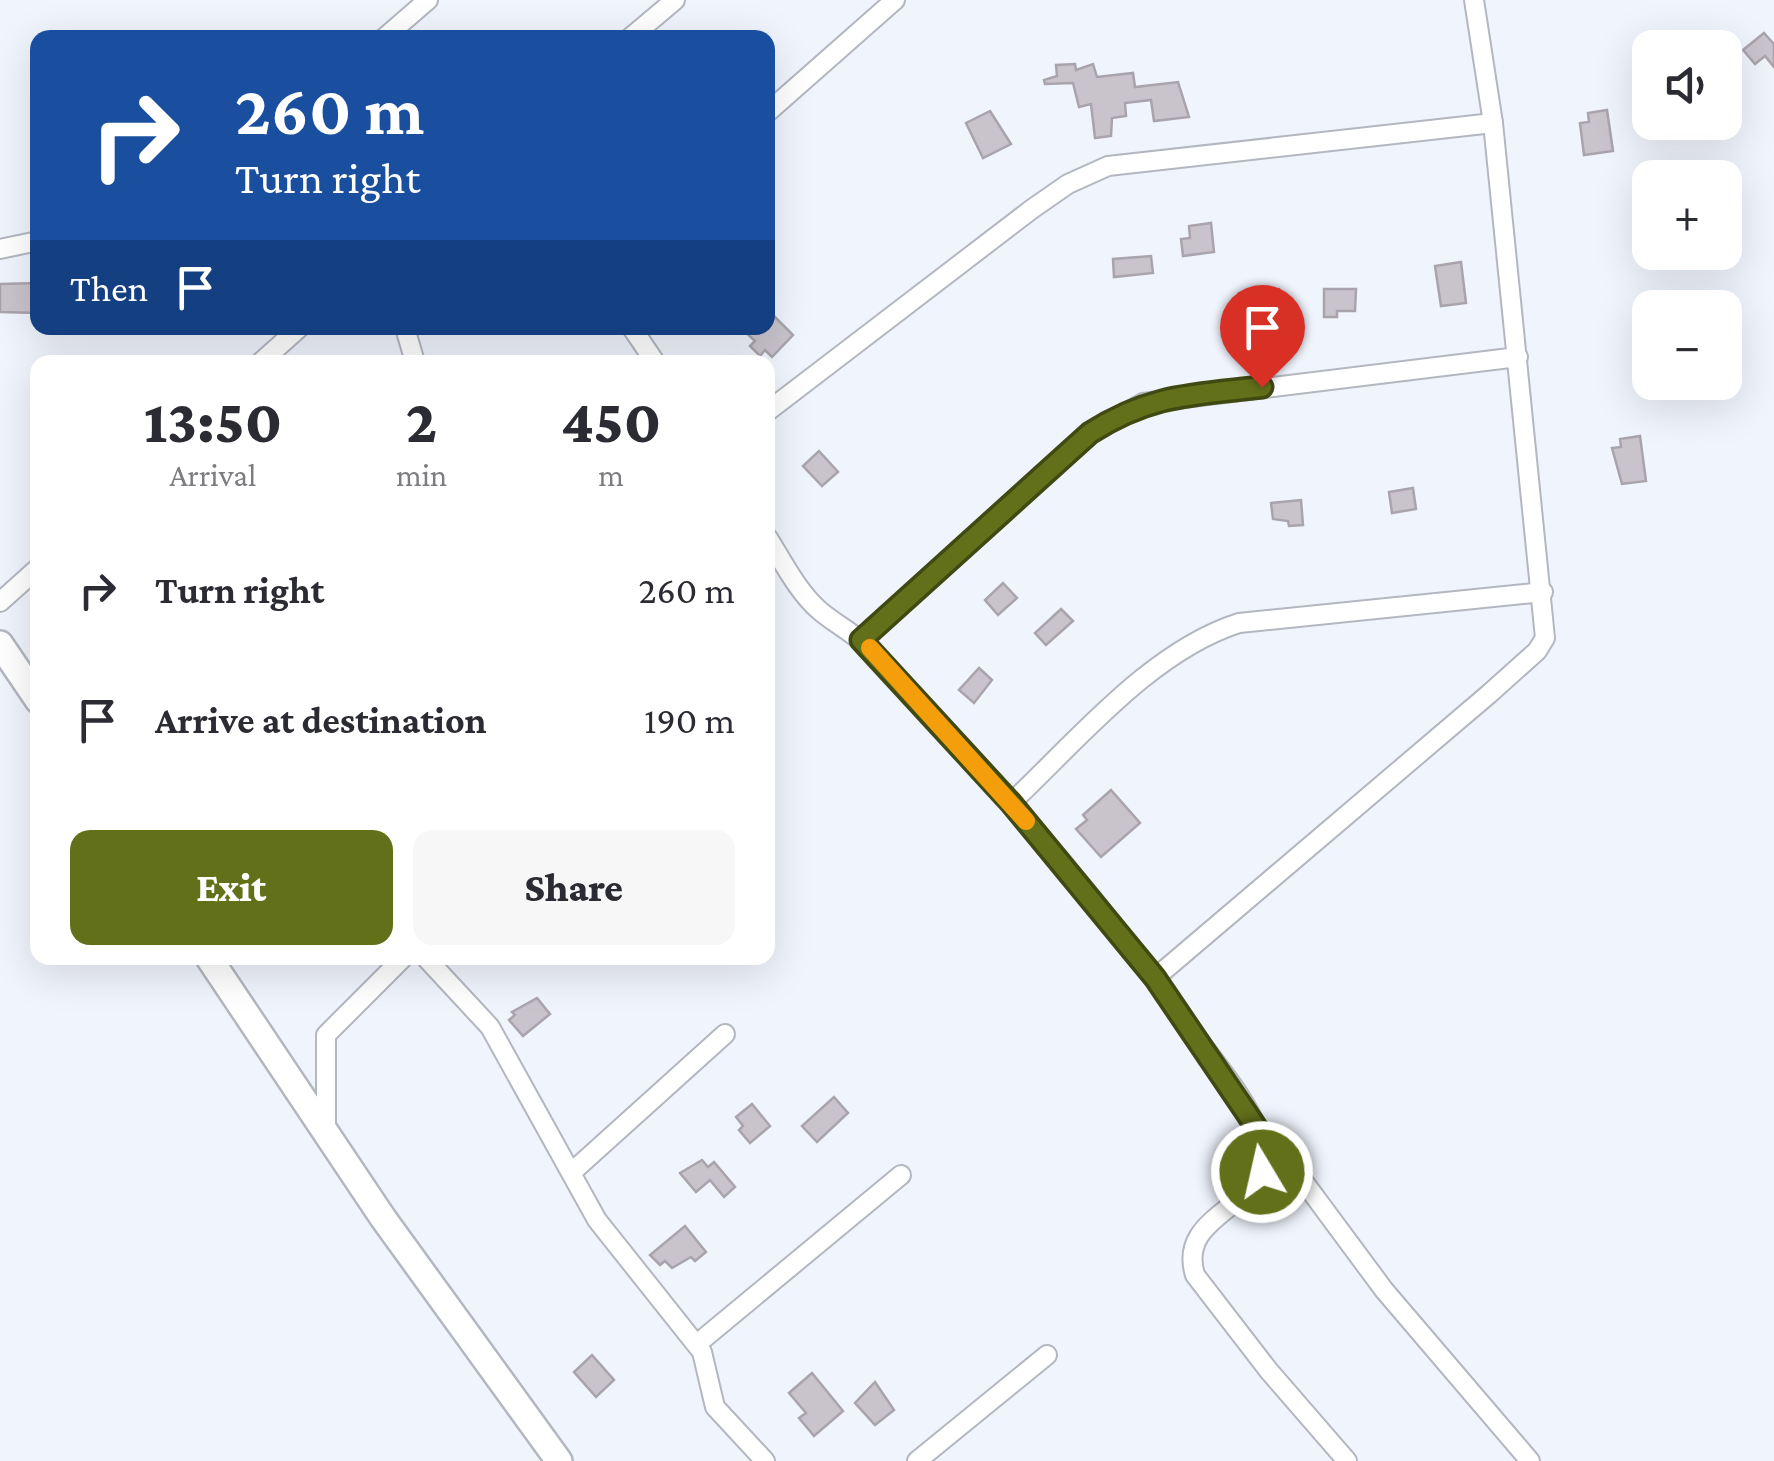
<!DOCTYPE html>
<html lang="en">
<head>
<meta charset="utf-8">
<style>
	:root { --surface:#fff; --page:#f7f7f7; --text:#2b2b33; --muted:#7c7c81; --accent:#63701a }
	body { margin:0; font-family:"Crimson Pro",serif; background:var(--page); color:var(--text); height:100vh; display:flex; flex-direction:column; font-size:38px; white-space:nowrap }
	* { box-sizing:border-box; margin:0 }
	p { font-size:32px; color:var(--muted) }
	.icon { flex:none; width:55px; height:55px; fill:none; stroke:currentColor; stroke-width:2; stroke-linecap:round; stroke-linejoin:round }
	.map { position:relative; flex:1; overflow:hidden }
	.drawer { position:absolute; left:30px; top:355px; width:745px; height:610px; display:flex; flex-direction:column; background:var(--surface); border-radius:20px; box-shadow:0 10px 40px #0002 }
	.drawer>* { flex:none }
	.guide { position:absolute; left:30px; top:30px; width:745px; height:305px; border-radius:20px; box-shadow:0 10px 40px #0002; background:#1a4fa0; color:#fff; overflow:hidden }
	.controls { position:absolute; left:1632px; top:30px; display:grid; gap:20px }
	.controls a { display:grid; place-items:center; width:110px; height:110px; border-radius:20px; background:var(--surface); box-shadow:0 10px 40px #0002; font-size:50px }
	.pin { position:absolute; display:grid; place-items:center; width:85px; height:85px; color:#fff; margin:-102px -42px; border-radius:50% 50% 50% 0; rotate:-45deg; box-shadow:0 0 10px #0007 }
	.pin .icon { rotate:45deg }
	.me { position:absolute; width:110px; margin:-55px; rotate:351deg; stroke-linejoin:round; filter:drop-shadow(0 0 8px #0008) }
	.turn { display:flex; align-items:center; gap:35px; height:210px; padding:0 40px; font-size:45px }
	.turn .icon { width:130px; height:130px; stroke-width:2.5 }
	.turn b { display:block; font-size:70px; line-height:85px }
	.then { display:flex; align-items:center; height:95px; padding:0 40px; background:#0003; gap:20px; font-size:38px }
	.eta { display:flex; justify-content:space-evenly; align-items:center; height:170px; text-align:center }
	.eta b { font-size:60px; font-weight:800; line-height:70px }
	.primary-button { display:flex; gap:20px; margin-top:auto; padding:20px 40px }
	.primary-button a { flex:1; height:115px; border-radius:20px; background:var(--accent); color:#fff; font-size:40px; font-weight:800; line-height:115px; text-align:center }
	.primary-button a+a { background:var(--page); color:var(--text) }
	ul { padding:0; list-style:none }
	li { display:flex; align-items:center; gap:30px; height:130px; padding:0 40px }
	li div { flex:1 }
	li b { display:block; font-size:38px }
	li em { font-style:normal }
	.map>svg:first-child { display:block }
	.building { fill:#c9c3cc; stroke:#a9a4ac; stroke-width:2.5 }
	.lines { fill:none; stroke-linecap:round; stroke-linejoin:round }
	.street-casing { stroke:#b3b7c0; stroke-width:22 }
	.secondary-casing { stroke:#b3b7c0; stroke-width:30 }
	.street { stroke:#fff; stroke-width:18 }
	.secondary { stroke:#fff; stroke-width:25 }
	.route-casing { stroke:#404911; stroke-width:25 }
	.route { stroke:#63701a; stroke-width:18 }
	.slow { stroke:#f59e0b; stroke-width:18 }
</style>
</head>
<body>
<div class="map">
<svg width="1774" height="1461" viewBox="0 0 1774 1461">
	<rect width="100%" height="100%" fill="#f0f4fd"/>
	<!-- building -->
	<g class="building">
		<polygon points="1764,33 1774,44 1774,67 1765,56 1755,64 1743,50"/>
		<polygon points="1075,64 1076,70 1093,64 1097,77 1133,73 1135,87 1178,82 1189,117 1154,121 1151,100 1125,103 1126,116 1112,118 1111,136 1095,138 1091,104 1079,107 1073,83 1045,84 1044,80 1057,76 1056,65"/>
		<polygon points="1607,110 1613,151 1584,155 1580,123 1589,122 1588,113"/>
		<polygon points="990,111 1011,144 983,158 966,123"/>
		<polygon points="1211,223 1214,252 1183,256 1181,239 1190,238 1189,226"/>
		<polygon points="1151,256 1153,273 1114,277 1113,259"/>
		<polygon points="1461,262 1466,303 1441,306 1435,266"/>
		<polygon points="38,283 38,313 0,312 0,284"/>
		<polygon points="1279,289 1280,302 1271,304 1271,311 1263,312 1264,320 1249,322 1248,312 1241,313 1239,293"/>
		<polygon points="1324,289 1356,289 1355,311 1337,311 1337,317 1324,317"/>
		<polygon points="768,310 793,335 772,357 765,350 760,356 750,346 755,341 741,328 768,328"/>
		<polygon points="1640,436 1646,481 1622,484 1612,448 1621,447 1620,439"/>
		<polygon points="819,451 838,472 822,486 803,466"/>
		<polygon points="1413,488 1416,509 1392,513 1389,492"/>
		<polygon points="1301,500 1303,525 1289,526 1288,521 1273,519 1271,503"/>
		<polygon points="1003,583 1017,598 998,615 985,600"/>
		<polygon points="1061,609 1073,621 1046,645 1035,633"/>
		<polygon points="979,668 992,680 974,703 959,690"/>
		<polygon points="1111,790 1140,823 1101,857 1076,829 1087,820 1083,815"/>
		<polygon points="537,998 550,1014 523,1036 509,1020 515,1015 512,1012"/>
		<polygon points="834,1097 848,1113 817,1142 802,1126"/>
		<polygon points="752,1104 770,1126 750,1143 739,1130 743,1126 736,1117"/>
		<polygon points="702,1160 708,1167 714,1162 735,1187 724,1197 710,1180 696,1192 680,1173"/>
		<polygon points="685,1226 706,1252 695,1261 691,1257 672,1268 665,1261 660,1265 650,1255"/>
		<polygon points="592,1355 614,1380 596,1397 574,1372"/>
		<polygon points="812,1373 843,1411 814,1436 799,1418 806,1413 789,1393"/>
		<polygon points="875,1382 894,1410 875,1425 855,1403"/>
	</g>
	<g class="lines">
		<defs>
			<g id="street">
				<polyline points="384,38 428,0"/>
				<polyline points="630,38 675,0"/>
				<polyline points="768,112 895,0"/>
				<polyline points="0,249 38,241"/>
				<polyline points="405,328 415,362"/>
				<polyline points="632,328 655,362"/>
				<polyline points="261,362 299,328"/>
				<polyline points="768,411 1032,209 1068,184 1108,166 1493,123"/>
				<path d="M768,538C783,562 798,592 820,611C838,626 859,636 874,653C986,772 1098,896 1191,1030C1213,1061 1244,1095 1258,1131C1288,1209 1174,1206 1195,1275L1269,1371L1347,1461"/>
				<polyline points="0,602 38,568"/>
				<polyline points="861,639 1090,433 1143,403 1518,357"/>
				<path d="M1011,803C1078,740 1151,651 1239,623L1543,592"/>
				<polyline points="426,958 490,1027 597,1220 702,1352 715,1407 765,1461"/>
				<polyline points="1155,978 1489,694 1537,651 1545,638 1493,123 1474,0"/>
				<polyline points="326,1133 326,1035 403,958"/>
				<polyline points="1261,1134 1304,1182 1384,1290 1530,1461"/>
				<polyline points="572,1172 725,1034"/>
				<polyline points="697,1344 901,1175"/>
				<polyline points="917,1461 1047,1355"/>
			</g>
			<g id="secondary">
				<polyline points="0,644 38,700"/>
				<polyline points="209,958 383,1218 559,1461"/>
			</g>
		</defs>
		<!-- street casing -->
		<use href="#street" class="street-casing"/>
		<!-- secondary casing -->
		<use href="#secondary" class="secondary-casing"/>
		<!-- street -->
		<use href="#street" class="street"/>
		<!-- secondary -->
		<use href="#secondary" class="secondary"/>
	</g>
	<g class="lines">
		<defs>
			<path id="route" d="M1262,1172L1265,1159L1258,1130L1155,978L1011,803L861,640L1090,433C1151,394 1193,395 1262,387"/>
		</defs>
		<!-- route casing -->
		<use href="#route" class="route-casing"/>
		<!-- route -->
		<use href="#route" class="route"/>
		<!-- slow -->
		<polyline class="slow" points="870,648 1026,821"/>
	</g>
</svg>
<div class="controls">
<a><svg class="icon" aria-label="sound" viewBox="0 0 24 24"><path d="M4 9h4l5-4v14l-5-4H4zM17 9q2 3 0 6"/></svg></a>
<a>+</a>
<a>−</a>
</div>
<div class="pin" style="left:1262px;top:387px;background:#d93025"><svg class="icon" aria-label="arrive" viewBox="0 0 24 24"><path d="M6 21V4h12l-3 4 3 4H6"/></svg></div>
<svg class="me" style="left:1262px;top:1172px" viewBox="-20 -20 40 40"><circle r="17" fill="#63701a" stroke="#fff" stroke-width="3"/><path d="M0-11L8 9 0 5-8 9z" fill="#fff"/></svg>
<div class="guide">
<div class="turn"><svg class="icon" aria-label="right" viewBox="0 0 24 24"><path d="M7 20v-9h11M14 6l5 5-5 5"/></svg><div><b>260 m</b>Turn right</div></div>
<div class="then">Then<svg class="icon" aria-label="arrive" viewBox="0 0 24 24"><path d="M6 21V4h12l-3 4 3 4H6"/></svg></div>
</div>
<section class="drawer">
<div class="eta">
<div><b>13:50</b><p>Arrival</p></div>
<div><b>2</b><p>min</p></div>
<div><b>450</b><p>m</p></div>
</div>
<ul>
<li><svg class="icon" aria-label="right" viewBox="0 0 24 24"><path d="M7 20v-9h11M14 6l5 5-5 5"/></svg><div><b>Turn right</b></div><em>260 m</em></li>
<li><svg class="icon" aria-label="arrive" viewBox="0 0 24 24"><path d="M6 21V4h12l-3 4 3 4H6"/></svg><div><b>Arrive at destination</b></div><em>190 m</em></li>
</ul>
<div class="primary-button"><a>Exit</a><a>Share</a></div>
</section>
</div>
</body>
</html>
